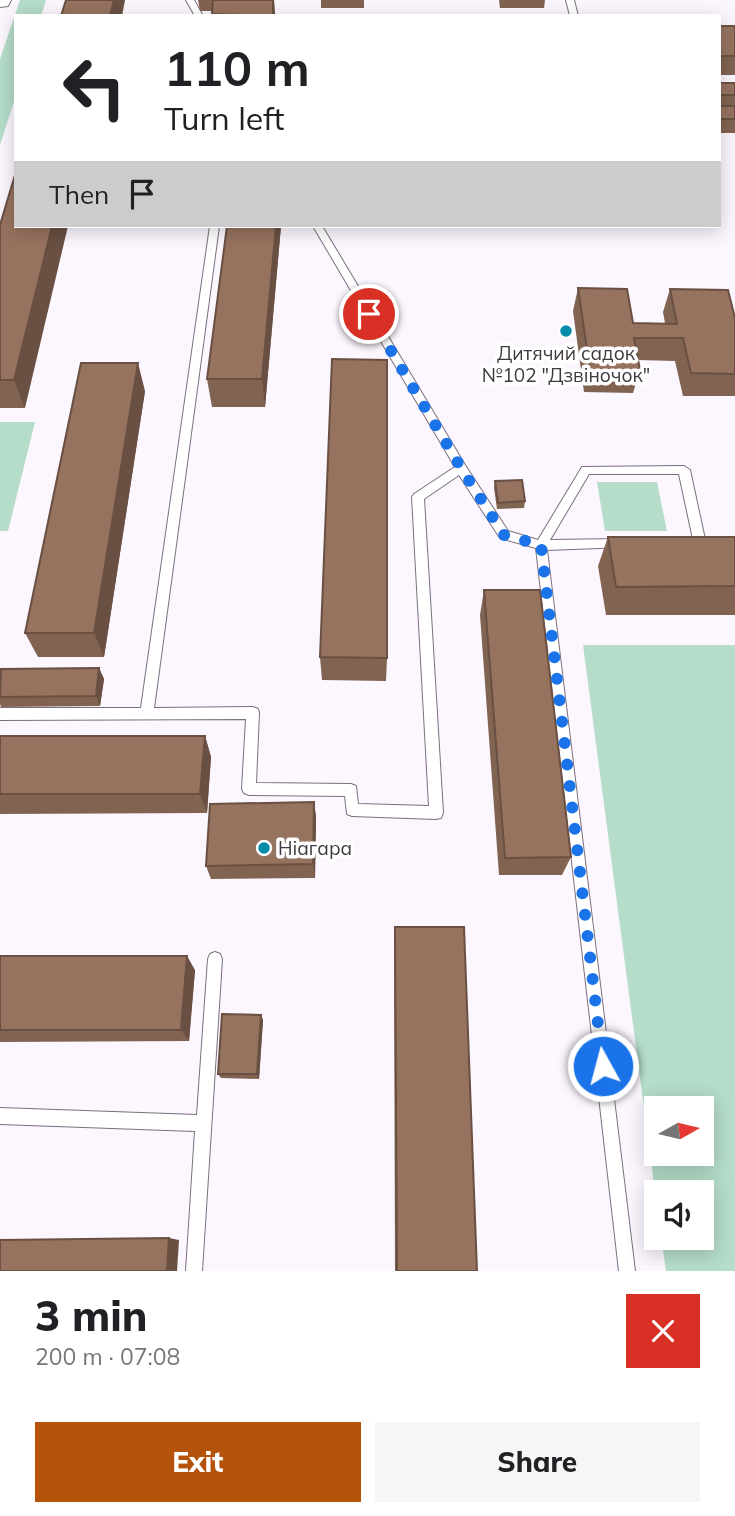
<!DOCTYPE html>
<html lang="en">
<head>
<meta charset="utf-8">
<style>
	:root { --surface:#fff; --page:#f6f6f6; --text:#202124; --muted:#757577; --accent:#b45309 }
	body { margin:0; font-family:Mulish,sans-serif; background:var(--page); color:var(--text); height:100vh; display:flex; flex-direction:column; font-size:26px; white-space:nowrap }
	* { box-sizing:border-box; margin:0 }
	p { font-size:23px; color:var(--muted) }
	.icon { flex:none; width:38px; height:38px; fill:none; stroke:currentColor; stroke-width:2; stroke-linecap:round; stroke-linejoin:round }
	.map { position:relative; height:1271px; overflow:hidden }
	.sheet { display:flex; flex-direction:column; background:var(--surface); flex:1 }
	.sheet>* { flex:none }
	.guide { position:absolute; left:14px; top:14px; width:707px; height:214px; border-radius:0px; box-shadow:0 4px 18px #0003; background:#fff; color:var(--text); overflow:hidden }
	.needle { width:46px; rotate:82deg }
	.tools { position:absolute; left:644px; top:1096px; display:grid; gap:14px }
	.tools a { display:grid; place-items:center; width:70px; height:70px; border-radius:0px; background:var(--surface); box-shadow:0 4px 18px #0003; font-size:35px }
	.pin { position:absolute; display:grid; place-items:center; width:60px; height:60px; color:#fff; margin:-30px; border:4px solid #fff; border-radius:50%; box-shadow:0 2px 7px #0007 }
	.me { position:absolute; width:77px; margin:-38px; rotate:353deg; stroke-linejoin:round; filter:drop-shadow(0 0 5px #0008) }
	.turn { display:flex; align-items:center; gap:24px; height:147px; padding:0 35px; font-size:32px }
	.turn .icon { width:91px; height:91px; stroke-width:2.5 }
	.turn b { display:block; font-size:49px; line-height:60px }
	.then { display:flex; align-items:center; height:66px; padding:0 35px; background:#0003; gap:14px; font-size:26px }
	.round { display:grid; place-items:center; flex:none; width:74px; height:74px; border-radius:0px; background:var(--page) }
	.headline { display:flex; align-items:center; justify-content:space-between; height:119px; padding:0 35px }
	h1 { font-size:42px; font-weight:800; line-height:52px }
	.button { display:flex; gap:14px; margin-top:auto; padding:14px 35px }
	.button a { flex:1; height:80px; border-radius:0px; background:var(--accent); color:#fff; font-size:28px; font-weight:800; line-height:80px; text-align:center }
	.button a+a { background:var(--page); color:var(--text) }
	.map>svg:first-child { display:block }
	.green { fill:#b5ddc9; fill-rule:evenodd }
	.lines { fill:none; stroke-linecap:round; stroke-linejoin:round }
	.lane-casing { stroke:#7c6e7f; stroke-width:2 }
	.secondary-casing { stroke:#7c6e7f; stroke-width:2 }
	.lane { fill:#fff; fill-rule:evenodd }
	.secondary { fill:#fff; fill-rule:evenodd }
	.wall { fill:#816352 }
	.shaded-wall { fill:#695042 }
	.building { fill:#96735f; stroke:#695042; stroke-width:2 }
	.route { stroke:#1a73e8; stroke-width:12; stroke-dasharray:0 21.6 }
	.poi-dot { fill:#058dab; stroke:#fff; stroke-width:2.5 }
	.labels { text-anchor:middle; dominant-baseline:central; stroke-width:7; stroke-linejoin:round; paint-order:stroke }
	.poi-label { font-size:19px; fill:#403941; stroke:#fff }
</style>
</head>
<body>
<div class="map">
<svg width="735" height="1271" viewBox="0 0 735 1271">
	<rect width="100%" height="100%" fill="#fcf6fe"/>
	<!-- green -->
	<g class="green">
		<polygon points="20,0 46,0 41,16 16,16 16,95 0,145 0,59"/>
		<polygon points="0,422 35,422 8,531 0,531"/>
		<polygon points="597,482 657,482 667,531 605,531"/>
		<path d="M583,645H735V1271H666L661,1237H702V1192H656V1199ZM656,1108H702V1153H656Z"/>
	</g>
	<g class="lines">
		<defs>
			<g id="lane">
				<polygon points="186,0 194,0 203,16 195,16"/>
				<polygon points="566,0 574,0 578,16 570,16"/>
				<polygon points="210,226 219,226 154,708 253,707 258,709 259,713 256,783 351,784 356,786 358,804 429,806 412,497 414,494 455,467 313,226 322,226 465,465 508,531 538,540 582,467 684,466 690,470 706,544 704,547 700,549 694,544 679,474 589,474 550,540 621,539 625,541 627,544 625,547 547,550 635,1271 619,1271 536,548 500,538 459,475 424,499 443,813 441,818 436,819 352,816 347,814 345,796 249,795 244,793 242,789 246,719 0,720 0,708 141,708"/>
				<polygon points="215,952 220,954 222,959 202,1271 186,1271 195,1131 0,1124 0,1108 197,1115 208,959 210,954"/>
			</g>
			<polygon id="secondary" points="0,0 11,0 8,6 0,7"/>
		</defs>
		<!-- lane casing -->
		<use href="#lane" class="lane-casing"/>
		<!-- secondary casing -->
		<use href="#secondary" class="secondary-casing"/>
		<!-- lane -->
		<use href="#lane" class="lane"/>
		<!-- secondary -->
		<use href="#secondary" class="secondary"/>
	</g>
	<!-- wall -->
	<g class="wall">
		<polygon points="198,0 274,0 275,16 212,16 212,11 200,11"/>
		<rect x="321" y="0" width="43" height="8"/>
		<polygon points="499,0 545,0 544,8 500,8"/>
		<rect x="719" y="26" width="16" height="49"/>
		<rect x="719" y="83" width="16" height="50"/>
		<polygon points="0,225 25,408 0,408"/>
		<polygon points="281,226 265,407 212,407 207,379"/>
		<polygon points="578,288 633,323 665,323 663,312 670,289 735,318 735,396 683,396 675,361 638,360 640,370 633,393 584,392 573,311"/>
		<polygon points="145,391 104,657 38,657 25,633"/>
		<polygon points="495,481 525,501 524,508 497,509 494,488"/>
		<polygon points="608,537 735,537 735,615 606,615 598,566"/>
		<polygon points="484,590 571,857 562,875 499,875 480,615"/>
		<polygon points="320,657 387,658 386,681 322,680"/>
		<polygon points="99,668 104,679 100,706 1,707 0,704 0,674"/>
		<polygon points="0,736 205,736 211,757 207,813 0,814"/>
		<polygon points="314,802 316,817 315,878 211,879 206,866"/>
		<polygon points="395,927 477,1271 395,1271 394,942"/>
		<polygon points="0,956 195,970 189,1041 0,1042"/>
		<polygon points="261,1015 263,1020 259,1079 221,1078 218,1074"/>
	</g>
	<!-- shaded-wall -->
	<g class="shaded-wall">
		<polygon points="114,0 125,0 122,16 110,16"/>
		<polygon points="273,0 274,0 275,16 273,16"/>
		<polygon points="52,226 68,226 25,408 14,380"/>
		<polygon points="276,226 281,226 265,407 262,379"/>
		<polygon points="138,363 145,391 104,657 94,633"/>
		<polygon points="99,668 104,679 100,706 96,696"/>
		<polygon points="205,736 211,757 207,813 200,794"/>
		<polygon points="314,802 316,817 315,878 313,864"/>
		<polygon points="187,956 195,970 189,1041 181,1030"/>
		<polygon points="261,1015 263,1020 259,1079 257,1074"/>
		<polygon points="169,1238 179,1240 177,1271 167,1271"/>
	</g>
	<!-- building -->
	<g class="building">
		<polygon points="66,0 114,0 110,16 61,16"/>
		<polygon points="213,0 273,0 273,16 212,14"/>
		<rect x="719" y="26" width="16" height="30"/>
		<rect x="719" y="83" width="16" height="12"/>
		<rect x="719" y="106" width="16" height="13"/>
		<polygon points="15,175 16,175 16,226 52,226 14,380 0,380 0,225"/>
		<polygon points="227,226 276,226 262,379 207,379"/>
		<polygon points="578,288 627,289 633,323 677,324 670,289 728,290 735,318 735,374 691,373 683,338 634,338 640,370 590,370"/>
		<polygon points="332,359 387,360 387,658 320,657"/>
		<polygon points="81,363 138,363 94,633 25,633"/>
		<polygon points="522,480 525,501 498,503 495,481"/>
		<polygon points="608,537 735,537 735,586 616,587"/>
		<polygon points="484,590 540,590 571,857 505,858"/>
		<polygon points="99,668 96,696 0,697 1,669"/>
		<polygon points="0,736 205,736 200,794 0,794"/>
		<polygon points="314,802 313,864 206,866 210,804"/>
		<polygon points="395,927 464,927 477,1271 397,1271"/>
		<polygon points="0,956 187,956 181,1030 0,1030"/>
		<polygon points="222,1014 261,1015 257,1074 218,1074"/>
		<polygon points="169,1238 167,1271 0,1271 0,1240"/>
	</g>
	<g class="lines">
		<!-- route -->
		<polyline class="route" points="369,314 461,468 504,535 541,545 603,1066"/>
	</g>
	<!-- markers -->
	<g class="poi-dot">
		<circle cx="566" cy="331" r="7"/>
		<circle cx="264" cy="848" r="7"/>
	</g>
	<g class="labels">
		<!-- poi labels -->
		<g class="poi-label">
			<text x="566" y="353">Дитячий садок<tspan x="566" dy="22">№102 "Дзвіночок"</tspan></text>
			<text x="278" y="848" text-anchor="start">Ніагара</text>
		</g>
	</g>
</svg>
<div class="tools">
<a><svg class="needle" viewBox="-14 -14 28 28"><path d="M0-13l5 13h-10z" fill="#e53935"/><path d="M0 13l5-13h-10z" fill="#757577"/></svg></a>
<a><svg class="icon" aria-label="sound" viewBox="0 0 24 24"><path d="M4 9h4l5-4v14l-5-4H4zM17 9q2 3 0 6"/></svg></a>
</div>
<div class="pin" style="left:369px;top:314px;background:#d93025"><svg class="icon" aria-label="arrive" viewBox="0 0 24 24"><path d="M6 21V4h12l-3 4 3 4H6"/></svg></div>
<svg class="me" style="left:603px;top:1066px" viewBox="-20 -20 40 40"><circle r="17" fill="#1a73e8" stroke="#fff" stroke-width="3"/><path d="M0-11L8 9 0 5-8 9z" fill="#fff"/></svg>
<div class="guide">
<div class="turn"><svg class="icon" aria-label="left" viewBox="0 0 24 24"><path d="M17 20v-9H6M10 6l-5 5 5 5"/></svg><div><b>110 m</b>Turn left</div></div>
<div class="then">Then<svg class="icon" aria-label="arrive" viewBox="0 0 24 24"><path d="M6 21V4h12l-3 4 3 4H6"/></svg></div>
</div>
</div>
<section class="sheet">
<div class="headline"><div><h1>3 min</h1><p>200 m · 07:08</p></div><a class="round" style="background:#d93025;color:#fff"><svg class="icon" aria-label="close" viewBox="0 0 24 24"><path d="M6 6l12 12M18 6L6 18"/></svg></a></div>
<div class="button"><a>Exit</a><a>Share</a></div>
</section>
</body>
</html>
